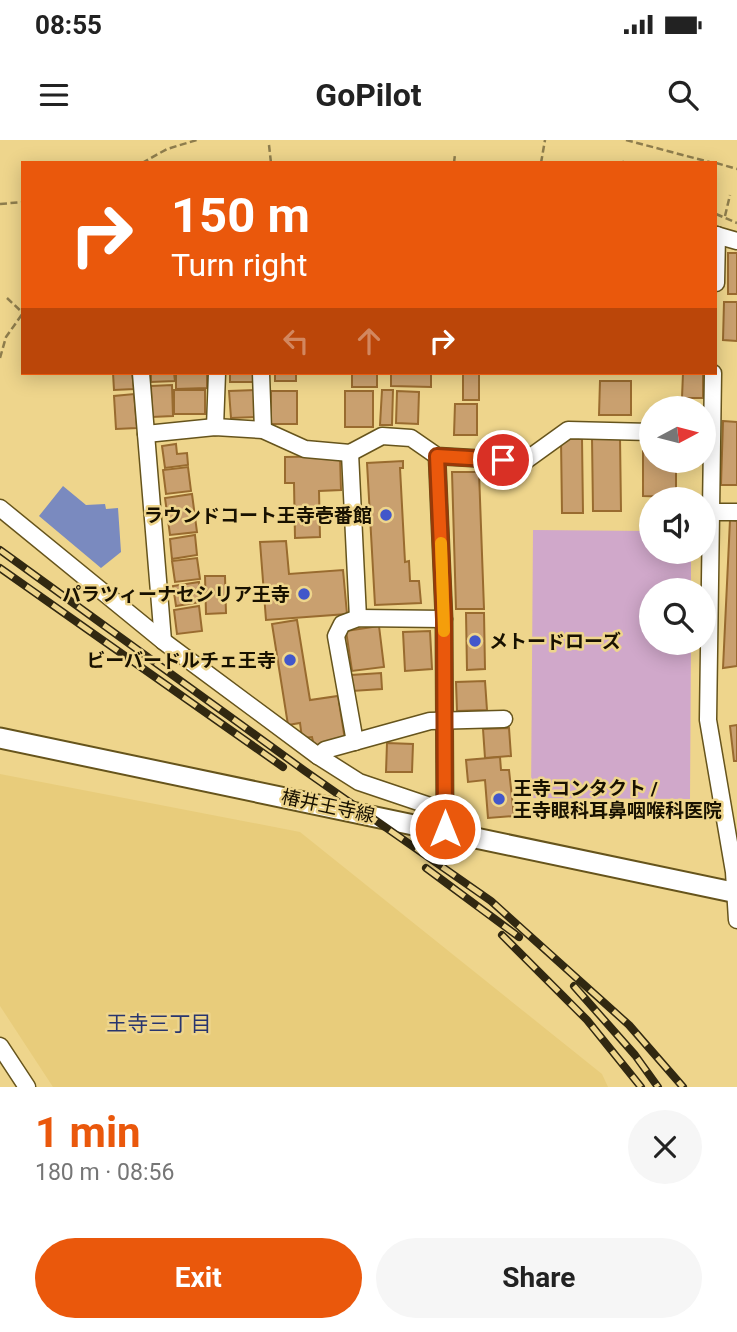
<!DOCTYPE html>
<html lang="en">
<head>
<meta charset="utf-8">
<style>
	:root { --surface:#fff; --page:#f6f6f6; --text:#222; --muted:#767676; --accent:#ea580c }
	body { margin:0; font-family:Roboto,"Noto Sans JP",sans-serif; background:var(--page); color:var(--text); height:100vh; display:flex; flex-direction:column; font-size:26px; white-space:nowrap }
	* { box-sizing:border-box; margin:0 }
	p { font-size:23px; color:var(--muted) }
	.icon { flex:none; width:38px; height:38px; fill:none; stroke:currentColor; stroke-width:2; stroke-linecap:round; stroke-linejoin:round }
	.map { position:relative; height:947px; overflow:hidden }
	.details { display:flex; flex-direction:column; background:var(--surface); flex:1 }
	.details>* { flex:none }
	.hud { position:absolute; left:21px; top:21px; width:696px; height:214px; border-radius:0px; box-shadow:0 4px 18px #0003; background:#ea580c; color:#fff; overflow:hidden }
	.needle { width:46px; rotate:83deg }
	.buttons { position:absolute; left:639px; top:256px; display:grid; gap:14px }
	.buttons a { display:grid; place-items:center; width:77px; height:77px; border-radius:50%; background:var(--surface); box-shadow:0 4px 18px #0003; font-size:35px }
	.pin { position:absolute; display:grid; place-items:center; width:60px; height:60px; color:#fff; margin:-30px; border:4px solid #fff; border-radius:50%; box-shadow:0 2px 7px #0007 }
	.me { position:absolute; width:77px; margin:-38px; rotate:0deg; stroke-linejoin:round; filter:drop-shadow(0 0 5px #0008) }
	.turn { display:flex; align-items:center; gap:24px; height:147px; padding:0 35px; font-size:32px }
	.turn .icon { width:91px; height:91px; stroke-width:2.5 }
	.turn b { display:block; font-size:49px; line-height:60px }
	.lanes { display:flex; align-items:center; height:66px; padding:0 35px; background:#0003; justify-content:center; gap:35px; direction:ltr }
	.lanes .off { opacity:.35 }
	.round { display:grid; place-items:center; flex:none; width:74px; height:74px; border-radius:37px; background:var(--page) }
	.summary { display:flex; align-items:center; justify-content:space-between; height:119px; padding:0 35px }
	h1 { font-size:42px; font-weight:700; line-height:52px; color:var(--accent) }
	.button { display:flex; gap:14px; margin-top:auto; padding:14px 35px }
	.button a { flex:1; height:80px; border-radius:42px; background:var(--accent); color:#fff; font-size:28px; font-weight:700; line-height:80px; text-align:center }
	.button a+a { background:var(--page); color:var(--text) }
	.status { display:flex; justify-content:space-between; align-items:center; height:49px; padding:0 35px; background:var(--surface); direction:ltr }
	.status svg { height:19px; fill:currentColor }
	header { display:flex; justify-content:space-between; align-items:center; height:91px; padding:0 35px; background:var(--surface); font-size:32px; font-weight:700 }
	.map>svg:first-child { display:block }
	.built { fill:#e8cc7b }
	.green { fill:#d0a8ca }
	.water { fill:#7a8abf }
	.building { fill:#c9a06f; stroke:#996b2f; stroke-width:2 }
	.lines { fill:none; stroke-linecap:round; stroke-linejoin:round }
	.minor-casing { stroke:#66541c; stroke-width:19 }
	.major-casing { stroke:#66541c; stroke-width:23 }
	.path { stroke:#8e7d4d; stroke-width:2.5; stroke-dasharray:7 3.5; stroke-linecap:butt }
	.minor { stroke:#fff; stroke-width:16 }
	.major { stroke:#fff; stroke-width:19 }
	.rail-casing { stroke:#312811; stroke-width:8 }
	.rail { stroke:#eed58c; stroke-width:5; stroke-dasharray:16; stroke-linecap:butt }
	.route-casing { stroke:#983908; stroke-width:18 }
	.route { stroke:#ea580c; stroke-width:12 }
	.slow { stroke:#f59e0b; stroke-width:12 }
	.poi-dot { fill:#4257ca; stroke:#eed58c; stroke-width:2.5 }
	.labels { text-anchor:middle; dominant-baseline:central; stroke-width:5; stroke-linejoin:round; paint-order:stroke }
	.poi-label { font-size:19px; font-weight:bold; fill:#181100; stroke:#eed58c; text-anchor:end }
	.street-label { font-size:19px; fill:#181100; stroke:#eed58c }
	.neighbourhood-label { font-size:21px; fill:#28356e; stroke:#eed58c }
</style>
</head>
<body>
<div class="status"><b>08:55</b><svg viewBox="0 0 49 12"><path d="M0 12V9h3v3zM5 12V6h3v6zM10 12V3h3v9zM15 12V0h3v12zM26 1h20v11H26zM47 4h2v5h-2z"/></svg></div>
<header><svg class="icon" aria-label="menu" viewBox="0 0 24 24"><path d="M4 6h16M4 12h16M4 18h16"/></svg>GoPilot<svg class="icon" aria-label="search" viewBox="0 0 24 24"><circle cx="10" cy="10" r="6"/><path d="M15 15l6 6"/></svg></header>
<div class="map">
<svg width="737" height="947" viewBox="0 0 737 947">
	<rect width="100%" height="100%" fill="#eed58c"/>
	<!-- built -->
	<polygon class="built" points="0,634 300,692 602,934 608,947 53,947 0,866"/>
	<!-- green -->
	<polygon class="green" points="533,390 651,391 651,411 691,411 691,450 651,450 651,502 691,502 690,659 531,658"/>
	<!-- water -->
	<polygon class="water" points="63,346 86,365 105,364 106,369 118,368 121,412 101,428 39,376"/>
	<!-- building -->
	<g class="building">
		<rect x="728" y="113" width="9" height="41"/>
		<polygon points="724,162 737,162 737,201 723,200"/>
		<polygon points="113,233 132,233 134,249 114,250"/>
		<polygon points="151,233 174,233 175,241 151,242"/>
		<polygon points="176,233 207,233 207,248 176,249"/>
		<rect x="230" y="233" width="25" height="9"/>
		<rect x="275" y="233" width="21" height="8"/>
		<rect x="352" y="233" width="25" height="14"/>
		<polygon points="391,233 431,233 431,247 391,246"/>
		<rect x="463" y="233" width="16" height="27"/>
		<polygon points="683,233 703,233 703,258 682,258"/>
		<polygon points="600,241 631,241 631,275 599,275"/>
		<polygon points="172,245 173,276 152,277 151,246"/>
		<rect x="174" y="250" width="31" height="24"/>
		<polygon points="257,250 258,277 231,278 229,251"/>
		<polygon points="382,250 393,250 392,285 380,285"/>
		<rect x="271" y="251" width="26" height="33"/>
		<rect x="345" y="251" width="28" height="36"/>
		<polygon points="397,251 419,252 418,284 396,283"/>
		<polygon points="134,254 137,288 116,289 114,256"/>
		<polygon points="455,264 477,264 477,295 454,295"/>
		<polygon points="723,281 737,282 737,345 721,345"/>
		<polygon points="620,297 621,371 593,371 592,298"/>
		<polygon points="561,299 582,299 583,373 562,373"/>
		<polygon points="643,303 651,303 651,320 676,320 676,357 643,356"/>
		<polygon points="176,304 177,314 187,313 188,325 165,328 162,306"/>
		<polygon points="340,316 341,350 319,351 320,397 295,398 294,343 285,343 285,317"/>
		<polygon points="403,321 403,328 400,328 405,422 409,421 410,441 419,441 421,463 375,465 367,323"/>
		<polygon points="188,327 191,351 166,354 163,330"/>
		<polygon points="452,332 479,332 484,469 456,469"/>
		<polygon points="192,354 197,392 170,395 165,358"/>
		<polygon points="730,380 737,381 737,526 723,528"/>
		<polygon points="195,395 197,415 172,419 170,399"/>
		<polygon points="286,401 289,434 343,430 347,474 266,480 260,402"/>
		<polygon points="197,418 200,439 175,442 172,421"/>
		<polygon points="205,436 225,436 226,473 206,474"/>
		<polygon points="199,442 201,462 176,466 173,446"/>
		<polygon points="199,466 202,491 177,494 174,470"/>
		<polygon points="466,473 484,473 485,529 467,530"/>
		<polygon points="297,480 310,560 338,556 346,606 315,611 312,597 302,598 300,583 288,585 272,484"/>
		<polygon points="379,486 384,527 352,531 346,491"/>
		<polygon points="430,491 432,529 405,531 403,492"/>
		<polygon points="381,533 382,549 352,551 351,535"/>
		<polygon points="485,541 487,570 457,571 456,542"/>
		<polygon points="737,585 737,621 734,621 730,586"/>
		<polygon points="509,588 511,616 485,618 483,589"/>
		<polygon points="387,603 413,604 412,632 386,632"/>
		<polygon points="500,617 501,630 509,630 514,676 488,678 485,640 468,642 466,620"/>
	</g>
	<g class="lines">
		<defs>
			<g id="minor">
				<polyline points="716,95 737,101"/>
				<polyline points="716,143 717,95"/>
				<polyline points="141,233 163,501"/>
				<polyline points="261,233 263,290"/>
				<polyline points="713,233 708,580 734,732 737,780"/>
				<polyline points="215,287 217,233"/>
				<polyline points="146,294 215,287 263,290 305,309 350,313 382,296 411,298 437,316 525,321 568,290 651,292"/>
				<polyline points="350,313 358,478"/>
				<polyline points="437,316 444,479 445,681"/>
				<polyline points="0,368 163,501 318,616 359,642 445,671"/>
				<polyline points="710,372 737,372"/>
				<polyline points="355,602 336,496 342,484 358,478 444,479"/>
				<polyline points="318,616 325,610 430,581 504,579"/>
				<polyline points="0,906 27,947"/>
			</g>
			<polyline id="major" points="0,598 737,753"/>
		</defs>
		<!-- minor casing -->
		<use href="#minor" class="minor-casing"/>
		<!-- major casing -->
		<use href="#major" class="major-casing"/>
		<!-- path -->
		<g class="path">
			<polyline points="626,0 713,23"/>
			<polyline points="269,5 271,23"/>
			<polyline points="142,23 167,9 197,0"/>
			<polyline points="454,23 455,14"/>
			<polyline points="541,23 545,0"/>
			<polyline points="623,23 624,21"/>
			<polyline points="716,23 737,29"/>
			<polyline points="0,64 23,62"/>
			<polyline points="716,74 737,83"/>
			<polyline points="725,76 730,55"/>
			<polyline points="7,158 23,173"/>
			<polyline points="0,218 6,197 23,173"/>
		</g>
		<!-- minor -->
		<use href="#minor" class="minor"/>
		<!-- major -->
		<use href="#major" class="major"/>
		<defs>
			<g id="rail">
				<polyline points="0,410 305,631 491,761 629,885 683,947"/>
				<polyline points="0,428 283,627"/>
				<polyline points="426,728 519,797"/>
				<polyline points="502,795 587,880 641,947"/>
				<polyline points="574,846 635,915 658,947"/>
			</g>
		</defs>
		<!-- rail casing -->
		<use href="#rail" class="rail-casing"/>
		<!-- rail -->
		<use href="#rail" class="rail"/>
	</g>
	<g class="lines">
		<defs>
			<polyline id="route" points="445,689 444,479 437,316 503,320"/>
		</defs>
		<!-- route casing -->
		<use href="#route" class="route-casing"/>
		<!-- route -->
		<use href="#route" class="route"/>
		<!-- slow -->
		<polyline class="slow" points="441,403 444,491"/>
	</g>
	<!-- markers -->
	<g class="poi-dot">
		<circle cx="386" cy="375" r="7"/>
		<circle cx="304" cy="454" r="7"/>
		<circle cx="475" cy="501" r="7"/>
		<circle cx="290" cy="520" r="7"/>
		<circle cx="499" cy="659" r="7"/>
	</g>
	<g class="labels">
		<!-- poi labels -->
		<g class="poi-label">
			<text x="372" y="375">ラウンドコート王寺壱番館</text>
			<text x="290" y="454">パラツィーナセシリア王寺</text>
			<text x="489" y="501" text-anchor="start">メトードローズ</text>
			<text x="276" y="520">ビーバードルチェ王寺</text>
			<text x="513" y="648" text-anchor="start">王寺コンタクト /<tspan x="513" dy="22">王寺眼科耳鼻咽喉科医院</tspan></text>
		</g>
		<!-- street labels -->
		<g class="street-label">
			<text transform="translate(328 666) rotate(12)">椿井王寺線</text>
		</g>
		<!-- neighbourhood labels -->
		<g class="neighbourhood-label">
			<text x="159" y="884">王寺三丁目</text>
		</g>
	</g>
</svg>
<div class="buttons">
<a><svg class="needle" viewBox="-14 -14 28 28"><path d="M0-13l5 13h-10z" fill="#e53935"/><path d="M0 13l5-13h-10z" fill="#767676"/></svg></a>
<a><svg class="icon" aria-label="sound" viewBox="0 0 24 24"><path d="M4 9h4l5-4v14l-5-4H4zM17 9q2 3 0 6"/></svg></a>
<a><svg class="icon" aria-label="search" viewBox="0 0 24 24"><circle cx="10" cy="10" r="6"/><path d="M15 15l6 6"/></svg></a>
</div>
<div class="pin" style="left:503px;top:320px;background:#d93025"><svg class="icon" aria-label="arrive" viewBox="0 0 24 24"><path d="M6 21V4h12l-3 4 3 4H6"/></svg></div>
<svg class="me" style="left:445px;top:689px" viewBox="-20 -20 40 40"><circle r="17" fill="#ea580c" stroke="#fff" stroke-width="3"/><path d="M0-11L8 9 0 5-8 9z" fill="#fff"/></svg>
<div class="hud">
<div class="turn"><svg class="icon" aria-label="right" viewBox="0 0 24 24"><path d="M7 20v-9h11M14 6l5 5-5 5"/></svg><div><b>150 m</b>Turn right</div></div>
<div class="lanes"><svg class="icon off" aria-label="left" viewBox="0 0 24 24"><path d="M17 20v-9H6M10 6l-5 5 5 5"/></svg><svg class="icon off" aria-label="ahead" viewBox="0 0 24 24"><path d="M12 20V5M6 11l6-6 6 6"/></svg><svg class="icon" aria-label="right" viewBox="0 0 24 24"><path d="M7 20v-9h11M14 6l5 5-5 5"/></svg></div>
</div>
</div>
<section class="details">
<div class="summary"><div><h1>1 min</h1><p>180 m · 08:56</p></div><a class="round"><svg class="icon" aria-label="close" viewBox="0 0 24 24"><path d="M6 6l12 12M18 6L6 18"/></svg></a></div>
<div class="button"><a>Exit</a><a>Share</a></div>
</section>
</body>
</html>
